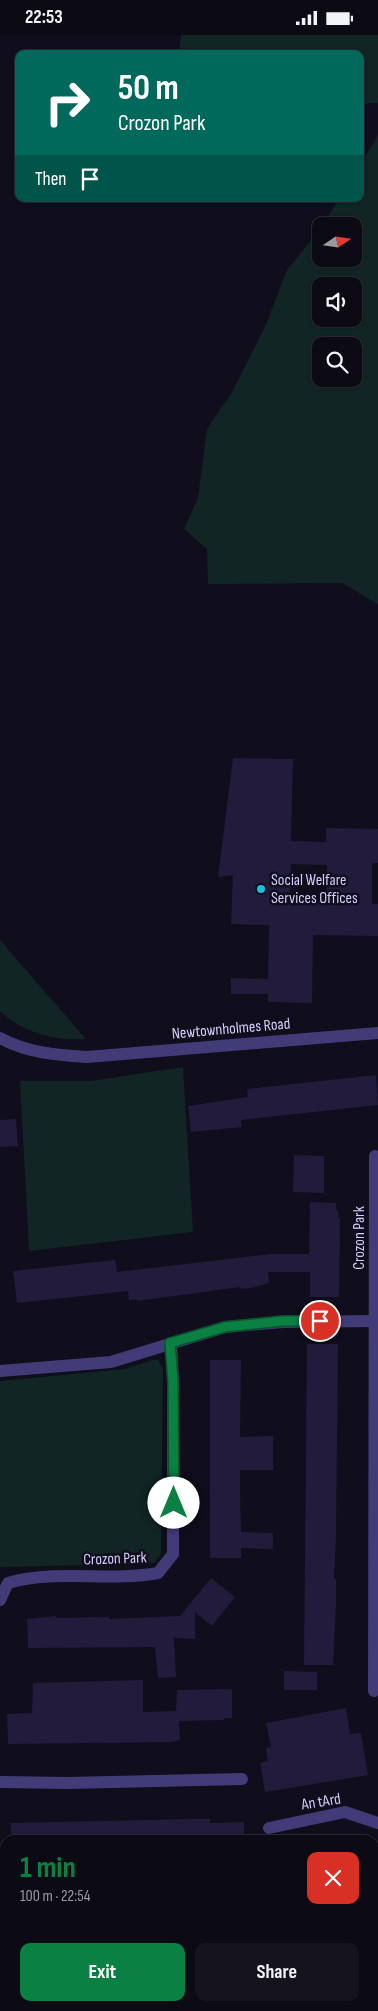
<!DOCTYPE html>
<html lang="en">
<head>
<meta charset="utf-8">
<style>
	:root { --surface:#0c0a15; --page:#15131e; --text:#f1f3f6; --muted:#9a9aa0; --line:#2c2b34; --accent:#0b8043 }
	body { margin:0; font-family:"Sofia Sans Condensed",sans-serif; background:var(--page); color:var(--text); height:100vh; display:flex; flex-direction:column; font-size:19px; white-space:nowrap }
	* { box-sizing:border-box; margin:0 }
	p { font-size:16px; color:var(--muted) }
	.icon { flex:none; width:28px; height:28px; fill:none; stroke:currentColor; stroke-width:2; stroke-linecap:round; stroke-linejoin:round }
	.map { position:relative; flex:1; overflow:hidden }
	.sheet { position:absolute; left:0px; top:1800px; width:379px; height:176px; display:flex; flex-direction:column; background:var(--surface); border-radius:15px 15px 0 0; box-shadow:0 1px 4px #0004,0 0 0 1px var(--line) }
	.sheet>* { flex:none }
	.banner { position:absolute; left:15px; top:15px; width:349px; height:152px; border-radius:10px; box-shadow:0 1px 4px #0004,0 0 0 1px var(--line); background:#00695c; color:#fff; overflow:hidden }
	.needle { width:32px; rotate:77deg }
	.buttons { position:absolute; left:312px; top:182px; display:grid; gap:10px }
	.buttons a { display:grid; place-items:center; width:50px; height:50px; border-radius:10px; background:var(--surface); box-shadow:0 1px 4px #0004,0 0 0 1px var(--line); font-size:25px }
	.pin { position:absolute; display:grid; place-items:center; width:42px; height:42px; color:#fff; margin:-21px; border:2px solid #fff; border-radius:50%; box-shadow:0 1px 5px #0007 }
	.me { position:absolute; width:55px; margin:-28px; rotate:0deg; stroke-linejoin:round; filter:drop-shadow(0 0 4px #0008) }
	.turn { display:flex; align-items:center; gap:18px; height:105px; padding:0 20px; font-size:22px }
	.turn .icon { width:65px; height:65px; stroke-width:2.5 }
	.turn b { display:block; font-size:35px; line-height:42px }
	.then { display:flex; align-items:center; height:48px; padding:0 20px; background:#0003; gap:10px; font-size:19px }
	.round { display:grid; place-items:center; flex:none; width:52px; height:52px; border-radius:10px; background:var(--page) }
	.summary { display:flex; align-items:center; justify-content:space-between; height:85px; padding:0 20px }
	h1 { font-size:30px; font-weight:700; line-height:38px; color:var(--accent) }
	.button { display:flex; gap:10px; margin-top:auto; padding:10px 20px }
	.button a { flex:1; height:58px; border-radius:10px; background:var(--accent); color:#fff; font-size:20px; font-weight:700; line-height:58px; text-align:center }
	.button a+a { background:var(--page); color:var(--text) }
	.status { display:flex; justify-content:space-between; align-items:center; height:35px; padding:0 25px; background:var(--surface); direction:ltr }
	.status svg { height:14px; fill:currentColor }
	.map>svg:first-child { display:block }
	.green { fill:#112525; fill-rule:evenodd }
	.building { fill:#231b3b; fill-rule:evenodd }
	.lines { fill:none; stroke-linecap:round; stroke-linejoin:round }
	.minor { stroke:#413c77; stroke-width:12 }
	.route-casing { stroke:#07532c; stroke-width:12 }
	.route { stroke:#0b8043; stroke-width:9 }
	.poi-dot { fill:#14c4df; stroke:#100d1c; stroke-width:2 }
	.labels { text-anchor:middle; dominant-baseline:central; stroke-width:5; stroke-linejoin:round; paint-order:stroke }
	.poi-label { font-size:16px; fill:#d4cdfb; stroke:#100d1c; text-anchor:start }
	.street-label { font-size:16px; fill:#d4cdfb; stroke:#100d1c }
</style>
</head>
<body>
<div class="status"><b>22:53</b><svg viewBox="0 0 49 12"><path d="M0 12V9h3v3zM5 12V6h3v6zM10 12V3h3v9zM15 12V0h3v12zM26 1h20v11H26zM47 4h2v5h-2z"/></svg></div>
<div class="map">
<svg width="378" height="1976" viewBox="0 0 378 1976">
	<rect width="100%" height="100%" fill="#100d1c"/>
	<!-- green -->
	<g class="green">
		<polygon points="181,0 378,0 378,68 360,69 360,19 179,19"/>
		<path d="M378,100V569L342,548L208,549L207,514L184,494L198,463L207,394L232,357L265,292L287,235L321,193V224H354V191H322L339,164H360V130ZM321,251H354V284H321ZM354,311V344H321V311Z"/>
		<path d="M0,905L85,1003L86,1004C55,1006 23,998 0,976Z"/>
		<polygon points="183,1032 193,1197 29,1216 20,1046 91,1046"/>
		<polygon points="152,1325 158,1325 163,1334 161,1519 154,1528 138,1529 0,1532 0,1346 125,1334"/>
	</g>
	<!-- building -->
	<g class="building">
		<path d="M233,723L293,724L291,806L326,807V793L378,794V828H372V869H378V901L313,900L312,968L268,967V959H231V943L268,944L269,890L231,889L233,840L218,842ZM291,829L327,830L326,867L290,866Z"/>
		<polygon points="376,1040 378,1070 241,1085 242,1092 191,1097 188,1071 248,1062 247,1054"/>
		<polygon points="16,1084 18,1111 0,1112 0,1085"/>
		<polygon points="294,1120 324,1121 324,1158 293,1157"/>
		<polygon points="310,1167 336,1168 336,1175 338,1175 338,1183 340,1183 339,1262 310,1262 310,1237 268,1237 269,1248 251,1253 241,1254 240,1252 137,1266 137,1264 129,1265 128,1256 17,1268 13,1236 115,1225 117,1237 270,1219 309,1219"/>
		<polygon points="307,1309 338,1309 336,1500 334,1544 336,1544 336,1570 333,1630 304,1630"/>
		<polygon points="210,1325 241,1325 240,1402 273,1401 273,1435 240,1435 240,1451 241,1497 273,1498 273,1514 241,1513 241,1523 210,1523"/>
		<polygon points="211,1543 235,1562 212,1591 195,1577 195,1604 174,1603 176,1642 158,1643 155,1612 28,1613 27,1584 56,1581 57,1583 109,1582 109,1584 180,1581"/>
		<polygon points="284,1636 317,1637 317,1655 284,1655"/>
		<polygon points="143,1645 143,1677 176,1676 177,1655 232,1654 232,1683 224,1683 224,1685 179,1686 180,1705 172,1707 8,1709 7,1679 32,1678 33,1648"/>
		<polygon points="346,1673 350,1699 361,1698 368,1740 265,1757 260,1728 268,1726 266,1713 271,1712 266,1688"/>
		<polygon points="191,1784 210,1784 210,1788 244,1787 244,1805 11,1805 11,1788"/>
	</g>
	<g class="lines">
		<!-- minor -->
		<g class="minor">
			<path d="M0,1003C27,1018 57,1020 87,1022L378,998"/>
			<polyline points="0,1336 111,1327 225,1292 283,1287 375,1286"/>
			<path d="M0,1565L8,1548C56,1534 109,1547 158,1538L173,1519V1346L171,1308"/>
			<polyline points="374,1656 375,1121"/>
			<polyline points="0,1747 68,1748 242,1744"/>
			<polyline points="269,1793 345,1777 378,1788"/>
			<polyline points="374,1943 378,1941"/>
			<polyline points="312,1976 321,1971"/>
		</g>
	</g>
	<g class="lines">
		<defs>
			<polyline id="route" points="174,1468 173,1346 170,1308 225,1292 283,1286 320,1286"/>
		</defs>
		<!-- route casing -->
		<use href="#route" class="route-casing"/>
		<!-- route -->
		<use href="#route" class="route"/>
	</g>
	<!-- markers -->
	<circle class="poi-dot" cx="261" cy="854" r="5"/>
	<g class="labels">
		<!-- poi labels -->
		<g class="poi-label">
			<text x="271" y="845">Social Welfare<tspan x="271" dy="18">Services Offices</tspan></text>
		</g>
		<!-- street labels -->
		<g class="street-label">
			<text transform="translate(231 994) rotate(-5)">Newtownholmes Road</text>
			<text transform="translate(359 1203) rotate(-90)">Crozon Park</text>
			<text transform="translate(115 1524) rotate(-2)">Crozon Park</text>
			<text transform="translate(321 1767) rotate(-9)">An tArd</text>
		</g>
	</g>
</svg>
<div class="buttons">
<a><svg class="needle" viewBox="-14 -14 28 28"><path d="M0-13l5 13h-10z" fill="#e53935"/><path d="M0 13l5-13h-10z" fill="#9a9aa0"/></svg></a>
<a><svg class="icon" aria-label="sound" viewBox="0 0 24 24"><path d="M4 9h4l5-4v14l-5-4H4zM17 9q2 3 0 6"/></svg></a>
<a><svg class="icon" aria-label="search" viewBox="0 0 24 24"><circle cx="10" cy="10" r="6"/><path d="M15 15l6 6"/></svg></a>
</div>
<div class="pin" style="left:320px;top:1286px;background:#d93025"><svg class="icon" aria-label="arrive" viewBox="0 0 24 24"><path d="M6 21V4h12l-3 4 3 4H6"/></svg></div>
<svg class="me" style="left:174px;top:1468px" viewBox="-20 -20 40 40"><circle r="19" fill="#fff"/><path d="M0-13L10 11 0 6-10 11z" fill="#0b8043"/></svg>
<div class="banner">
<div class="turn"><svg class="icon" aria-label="right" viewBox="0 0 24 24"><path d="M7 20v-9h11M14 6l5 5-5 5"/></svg><div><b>50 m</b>Crozon Park</div></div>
<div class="then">Then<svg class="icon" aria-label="arrive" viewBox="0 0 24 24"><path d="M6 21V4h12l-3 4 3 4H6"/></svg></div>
</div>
<section class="sheet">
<div class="summary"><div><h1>1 min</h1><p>100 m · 22:54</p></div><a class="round" style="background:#d93025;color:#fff"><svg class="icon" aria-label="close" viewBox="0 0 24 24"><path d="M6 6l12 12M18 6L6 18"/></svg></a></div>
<div class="button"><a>Exit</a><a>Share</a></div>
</section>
</div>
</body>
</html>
